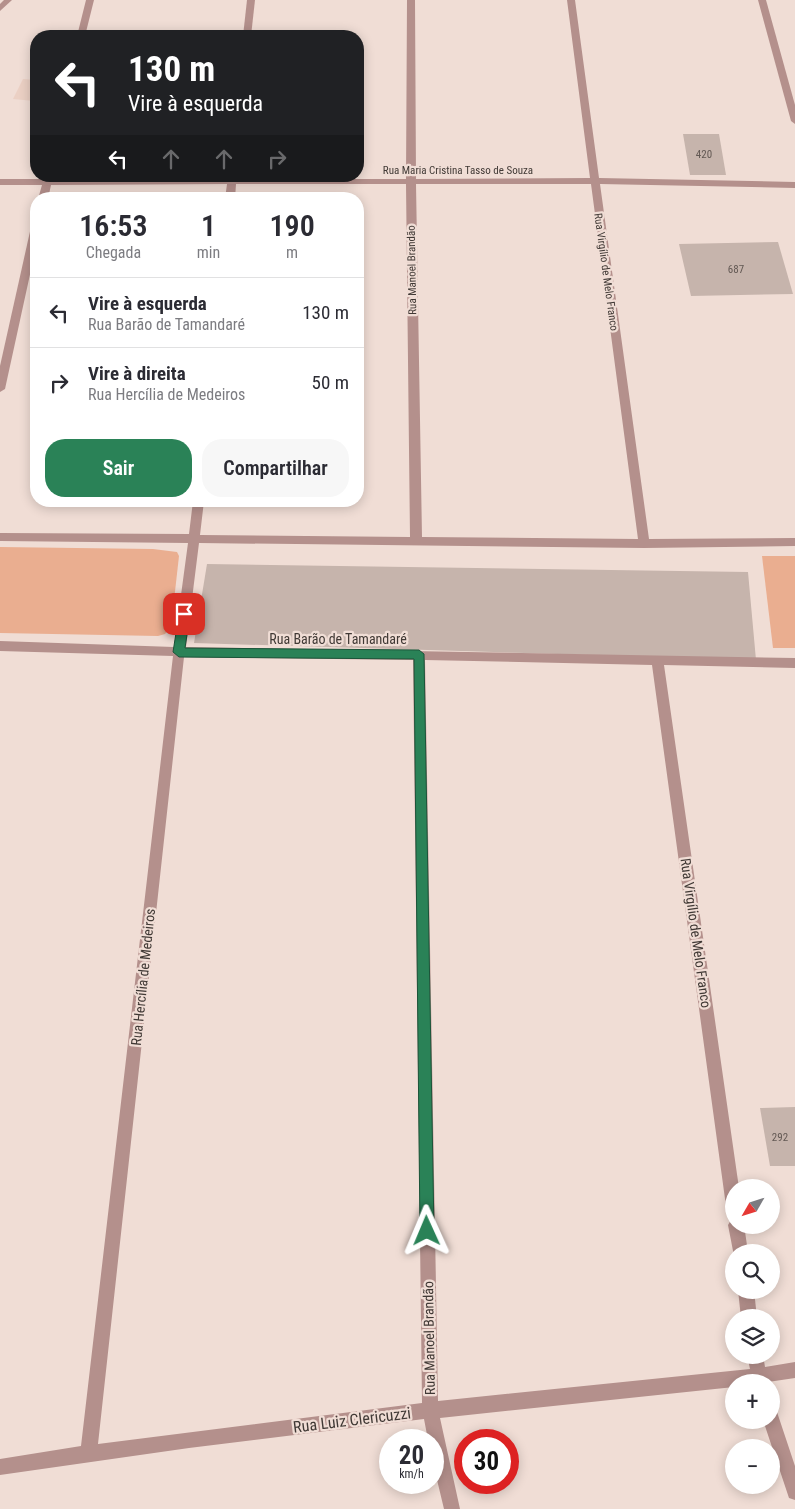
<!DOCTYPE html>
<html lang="pt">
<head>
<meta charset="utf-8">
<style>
	:root { --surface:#fff; --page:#f7f7f7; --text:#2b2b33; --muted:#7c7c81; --line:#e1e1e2; --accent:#2a8257 }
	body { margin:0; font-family:"Roboto Condensed",sans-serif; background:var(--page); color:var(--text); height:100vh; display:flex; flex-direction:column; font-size:19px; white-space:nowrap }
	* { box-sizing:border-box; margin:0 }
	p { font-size:16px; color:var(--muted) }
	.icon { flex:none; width:28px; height:28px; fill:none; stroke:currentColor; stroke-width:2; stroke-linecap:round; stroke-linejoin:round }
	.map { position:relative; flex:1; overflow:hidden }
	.panel { position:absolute; left:30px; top:192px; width:334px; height:315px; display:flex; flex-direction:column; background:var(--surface); border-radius:20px; box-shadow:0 2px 12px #0003 }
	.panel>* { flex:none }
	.banner { position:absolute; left:30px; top:30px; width:334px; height:152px; border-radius:20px; box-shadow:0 2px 12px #0003; background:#202124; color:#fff; overflow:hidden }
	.needle { width:32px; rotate:231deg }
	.fabs { position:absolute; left:725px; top:1179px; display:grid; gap:10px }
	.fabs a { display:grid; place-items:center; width:55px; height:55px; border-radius:50%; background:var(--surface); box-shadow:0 2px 12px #0003; font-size:25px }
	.speed { position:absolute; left:379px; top:1429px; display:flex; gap:10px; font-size:25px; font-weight:700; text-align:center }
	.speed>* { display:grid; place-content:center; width:65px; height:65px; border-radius:50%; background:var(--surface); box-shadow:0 2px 12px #0003; line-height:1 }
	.speed small { font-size:12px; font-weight:400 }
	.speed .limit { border:8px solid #d22; background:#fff; color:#111 }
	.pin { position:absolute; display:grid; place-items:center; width:42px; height:42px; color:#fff; margin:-21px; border-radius:10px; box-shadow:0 2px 8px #0006 }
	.me { position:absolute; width:55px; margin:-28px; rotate:359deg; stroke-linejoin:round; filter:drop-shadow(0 0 4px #0008) }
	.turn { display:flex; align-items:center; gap:18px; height:105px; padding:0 15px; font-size:22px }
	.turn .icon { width:65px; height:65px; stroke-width:2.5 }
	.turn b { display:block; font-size:35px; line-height:42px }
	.lanes { display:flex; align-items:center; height:48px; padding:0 15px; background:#0003; justify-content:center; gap:25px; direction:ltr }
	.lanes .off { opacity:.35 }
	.eta { display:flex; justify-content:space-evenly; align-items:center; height:85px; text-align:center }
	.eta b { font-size:30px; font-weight:600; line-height:35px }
	.action { display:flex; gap:10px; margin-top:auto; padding:10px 15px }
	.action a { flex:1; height:58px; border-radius:20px; background:var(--accent); color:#fff; font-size:20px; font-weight:600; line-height:58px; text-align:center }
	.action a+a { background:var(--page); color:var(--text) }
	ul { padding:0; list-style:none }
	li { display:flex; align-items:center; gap:15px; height:70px; padding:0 15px; border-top:1px solid var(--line) }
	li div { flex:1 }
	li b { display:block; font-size:19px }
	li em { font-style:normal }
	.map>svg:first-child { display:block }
	.built { fill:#ebd0c4 }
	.green { fill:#eaae90 }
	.building { fill:#c6b4ac }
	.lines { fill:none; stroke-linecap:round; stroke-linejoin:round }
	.minor { fill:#b4908c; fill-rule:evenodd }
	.route { fill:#2a8257; stroke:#1b5439 }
	.labels { text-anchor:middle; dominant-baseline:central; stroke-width:4.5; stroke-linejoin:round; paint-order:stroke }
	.number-label { font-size:11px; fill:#625853 }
	.far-street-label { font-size:11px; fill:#403935; stroke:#f0ddd5 }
	.street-label { font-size:14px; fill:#403935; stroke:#f0ddd5 }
	.near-street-label { font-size:16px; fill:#403935; stroke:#f0ddd5 }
</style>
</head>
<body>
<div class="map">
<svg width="795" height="1509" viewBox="0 0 795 1509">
	<rect width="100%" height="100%" fill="#f0ddd5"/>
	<!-- built -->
	<polygon class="built" points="23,79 36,80 34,101 13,99"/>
	<!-- green -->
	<g class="green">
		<polygon points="0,547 153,549 177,552 179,556 171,627 165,634 158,636 0,633"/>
		<polygon points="762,556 795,556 795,648 773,648"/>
	</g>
	<!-- building -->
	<g class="building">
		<polygon points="683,134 719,134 726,175 690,175"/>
		<polygon points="778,242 793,294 691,296 679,244"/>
		<polygon points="207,564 748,572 756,660 194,643"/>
		<polygon points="795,1107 795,1166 770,1166 760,1108"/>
	</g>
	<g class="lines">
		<!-- minor -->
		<g class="minor">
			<polygon points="4,0 12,0 0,11 0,4"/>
			<polygon points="86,0 94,0 85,36 77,36"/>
			<polygon points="247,0 255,0 251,36 243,36"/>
			<path d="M407,0H415L416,179L590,178L567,0H575L599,178L795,182V188L600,184L649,539L795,538V546L644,548L199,543L186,647L795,658V668L664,665L739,1188H734V1213L729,1211L726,1206L652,665L425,660L438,1401L750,1369L747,1355H763L765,1367L795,1362V1378L768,1382H734V1387L440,1418L460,1509H444L432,1459V1440H428L424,1419L189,1448L0,1475V1459L81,1446L173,656L0,651V641L174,647L188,543L0,541V533L189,534L193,501H204L200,535L410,537L406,184H236L235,199H225L227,184L51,185L48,199H38L42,185H0V179H43V176H53L52,179H227V176H237L236,179H406ZM416,184H591L638,539L422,537ZM184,657L413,660L422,1403L98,1444Z"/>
			<polygon points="758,0 766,0 795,105 795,124 791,121"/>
			<polygon points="36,224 36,247 5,389 0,392 0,366 31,227"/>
			<polygon points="734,1218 734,1225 744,1225 748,1252 734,1252 734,1256 728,1225 731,1220"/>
			<polygon points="738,1290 754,1290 757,1318 741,1318"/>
			<polygon points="771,1410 777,1412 795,1466 795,1500 789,1498 763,1420 771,1420"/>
		</g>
	</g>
	<!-- route -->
	<polygon class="route" points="184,610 190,614 185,648 419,650 424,654 434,1231 432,1236 427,1238 422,1236 420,1231 414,659 179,657 173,652 179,614"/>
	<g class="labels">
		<!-- number labels -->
		<g class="number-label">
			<text x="704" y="154">420</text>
			<text x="736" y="269">687</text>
			<text x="780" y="1137">292</text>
		</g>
		<!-- far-street labels -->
		<g class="far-street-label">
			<text x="458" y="170">Rua Maria Cristina Tasso de Souza</text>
			<text transform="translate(412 270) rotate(-91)">Rua Manoel Brandão</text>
			<text transform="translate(606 272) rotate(82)">Rua Virgílio de Melo Franco</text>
		</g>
		<!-- street labels -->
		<g class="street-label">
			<text x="338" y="639">Rua Barão de Tamandaré</text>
			<text transform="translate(696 933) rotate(82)">Rua Virgílio de Melo Franco</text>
			<text transform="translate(143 977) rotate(-84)">Rua Hercília de Medeiros</text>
			<text transform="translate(429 1338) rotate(-91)">Rua Manoel Brandão</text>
		</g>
		<!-- near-street labels -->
		<g class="near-street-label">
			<text transform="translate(352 1420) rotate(-7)">Rua Luiz Clericuzzi</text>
		</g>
	</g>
</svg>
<div class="fabs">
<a><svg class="needle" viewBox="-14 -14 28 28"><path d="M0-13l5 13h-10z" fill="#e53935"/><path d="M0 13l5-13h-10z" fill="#7c7c81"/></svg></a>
<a><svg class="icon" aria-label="search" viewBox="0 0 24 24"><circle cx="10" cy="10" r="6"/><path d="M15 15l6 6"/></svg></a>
<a><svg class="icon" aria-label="layers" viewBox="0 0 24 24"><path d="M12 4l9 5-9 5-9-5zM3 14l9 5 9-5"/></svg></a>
<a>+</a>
<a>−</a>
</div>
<div class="speed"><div>20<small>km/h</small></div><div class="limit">30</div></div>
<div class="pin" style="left:184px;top:614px;background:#d93025"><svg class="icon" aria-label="arrive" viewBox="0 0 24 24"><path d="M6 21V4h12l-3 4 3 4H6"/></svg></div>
<svg class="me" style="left:427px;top:1231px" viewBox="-20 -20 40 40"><path d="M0-17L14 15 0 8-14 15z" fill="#2a8257" stroke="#fff" stroke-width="4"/></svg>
<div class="banner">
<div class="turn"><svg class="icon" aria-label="left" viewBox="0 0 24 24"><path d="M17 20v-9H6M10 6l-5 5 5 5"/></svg><div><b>130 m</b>Vire à esquerda</div></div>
<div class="lanes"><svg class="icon" aria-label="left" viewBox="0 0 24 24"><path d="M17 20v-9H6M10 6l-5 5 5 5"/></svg><svg class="icon off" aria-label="ahead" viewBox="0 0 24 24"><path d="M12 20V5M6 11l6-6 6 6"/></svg><svg class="icon off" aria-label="ahead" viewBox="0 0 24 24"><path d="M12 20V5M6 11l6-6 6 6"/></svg><svg class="icon off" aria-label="right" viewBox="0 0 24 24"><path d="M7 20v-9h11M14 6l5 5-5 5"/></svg></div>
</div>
<section class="panel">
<div class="eta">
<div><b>16:53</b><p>Chegada</p></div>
<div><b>1</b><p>min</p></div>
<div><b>190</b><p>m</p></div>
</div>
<ul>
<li><svg class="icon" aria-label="left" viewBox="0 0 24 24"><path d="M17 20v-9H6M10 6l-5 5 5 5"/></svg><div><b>Vire à esquerda</b><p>Rua Barão de Tamandaré</p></div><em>130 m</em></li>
<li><svg class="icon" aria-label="right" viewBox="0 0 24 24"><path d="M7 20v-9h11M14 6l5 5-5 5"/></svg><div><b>Vire à direita</b><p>Rua Hercília de Medeiros</p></div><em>50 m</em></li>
</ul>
<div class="action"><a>Sair</a><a>Compartilhar</a></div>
</section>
</div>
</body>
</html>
